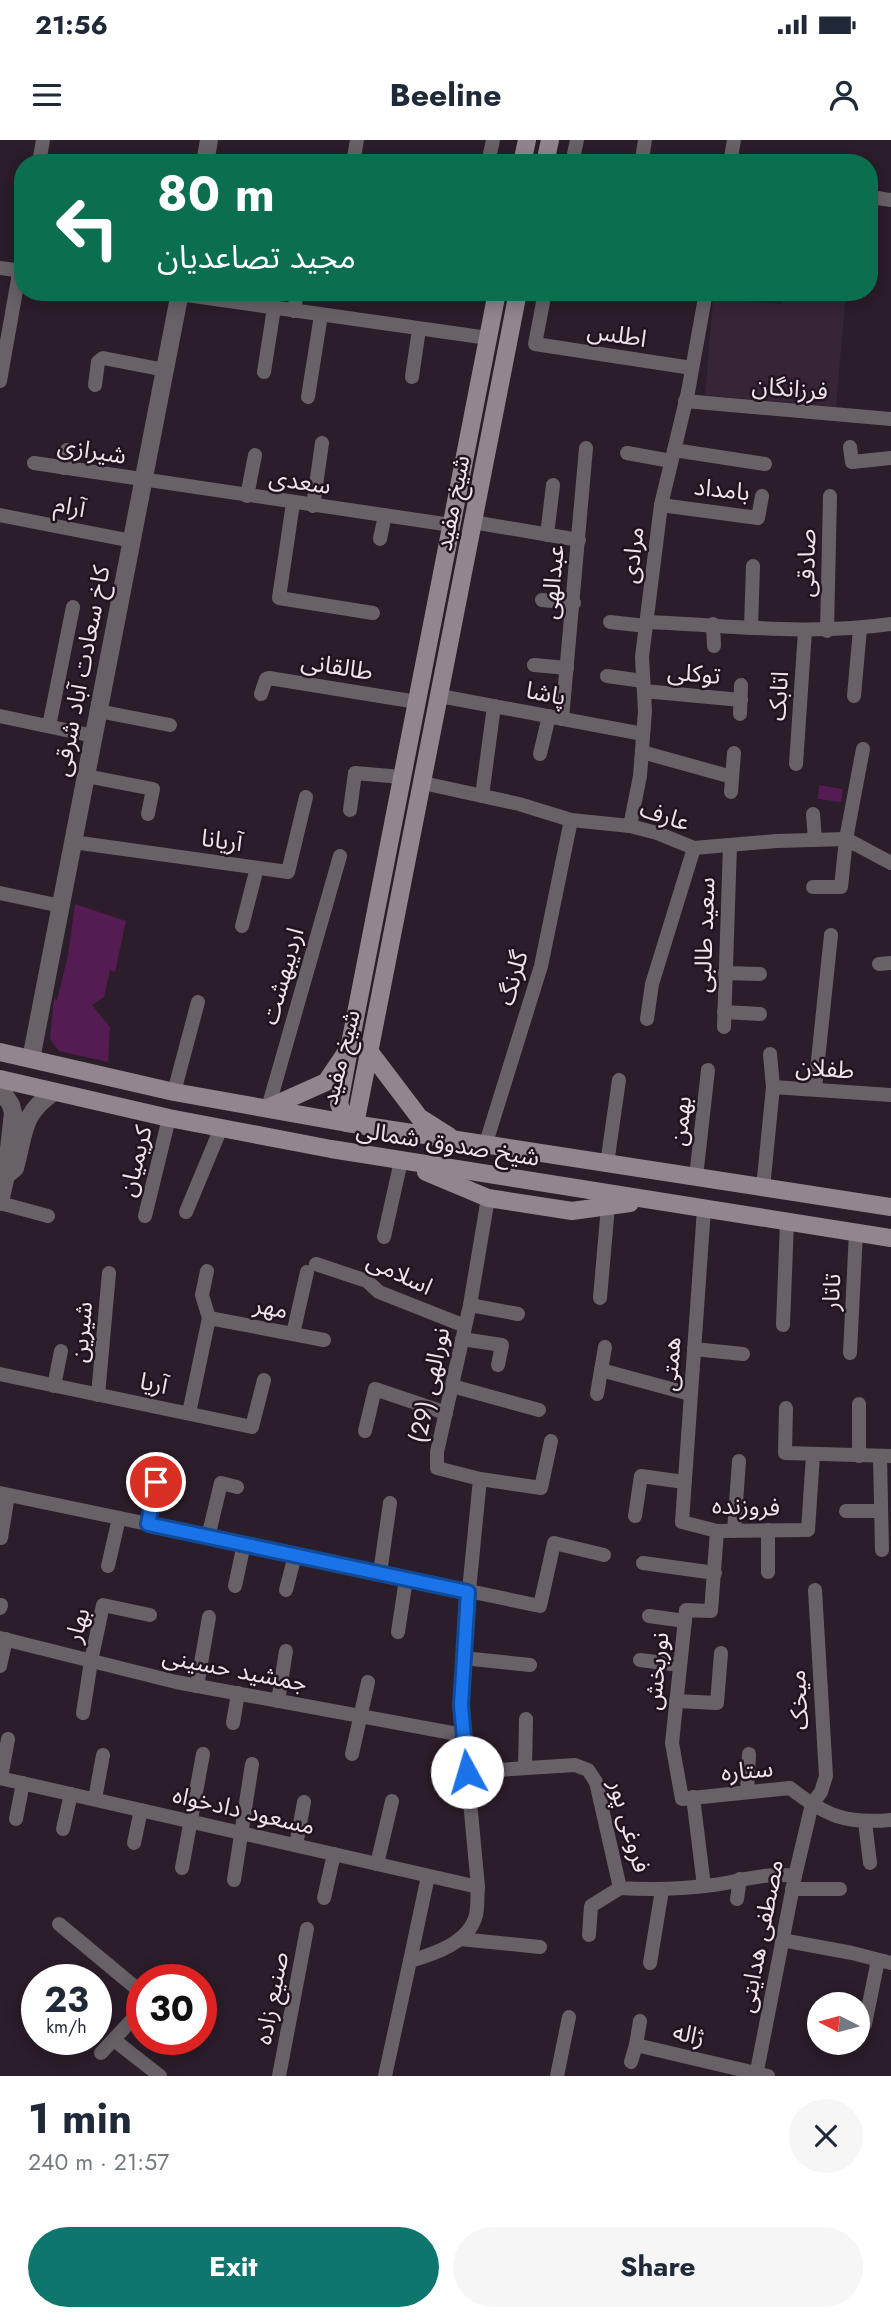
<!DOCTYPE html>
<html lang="en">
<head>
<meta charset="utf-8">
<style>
	:root { --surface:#fff; --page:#f6f6f7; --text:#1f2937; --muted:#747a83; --accent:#0f766e }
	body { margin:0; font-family:Jost,"Noto Sans Arabic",sans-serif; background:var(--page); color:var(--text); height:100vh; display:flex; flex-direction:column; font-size:26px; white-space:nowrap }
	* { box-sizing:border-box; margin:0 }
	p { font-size:23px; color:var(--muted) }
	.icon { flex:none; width:38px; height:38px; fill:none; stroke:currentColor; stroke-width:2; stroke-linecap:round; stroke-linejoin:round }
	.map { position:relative; height:1936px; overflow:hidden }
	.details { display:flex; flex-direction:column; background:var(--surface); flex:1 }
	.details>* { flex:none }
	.banner { position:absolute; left:14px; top:14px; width:864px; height:147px; border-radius:28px; box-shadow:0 4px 18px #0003; background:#0b6e4f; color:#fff; overflow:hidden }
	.needle { width:46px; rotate:276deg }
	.controls { position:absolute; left:807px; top:1852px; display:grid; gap:14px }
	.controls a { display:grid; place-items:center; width:63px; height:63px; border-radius:50%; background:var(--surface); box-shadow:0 4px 18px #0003; font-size:35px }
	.speed { position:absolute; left:21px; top:1824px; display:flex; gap:14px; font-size:35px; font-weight:700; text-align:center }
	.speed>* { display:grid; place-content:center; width:91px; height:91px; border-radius:50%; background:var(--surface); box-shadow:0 4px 18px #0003; line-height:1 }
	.speed small { font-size:18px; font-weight:400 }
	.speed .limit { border:10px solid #d22; background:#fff; color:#111 }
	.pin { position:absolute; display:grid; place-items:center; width:60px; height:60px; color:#fff; margin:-30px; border:4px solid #fff; border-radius:50%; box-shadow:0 2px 7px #0007 }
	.me { position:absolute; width:77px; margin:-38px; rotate:354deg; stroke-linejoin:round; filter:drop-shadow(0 0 5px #0008) }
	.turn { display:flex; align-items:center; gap:24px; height:147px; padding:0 28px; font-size:32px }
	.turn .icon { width:91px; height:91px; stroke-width:2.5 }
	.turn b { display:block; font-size:49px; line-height:60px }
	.round { display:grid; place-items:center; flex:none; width:74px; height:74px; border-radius:37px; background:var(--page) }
	.headline { display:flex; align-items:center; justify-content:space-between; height:119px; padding:0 28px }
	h1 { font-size:42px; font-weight:700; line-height:52px }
	.primary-button { display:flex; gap:14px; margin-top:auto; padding:14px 28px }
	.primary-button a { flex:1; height:80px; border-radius:42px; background:var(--accent); color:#fff; font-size:28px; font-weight:700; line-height:80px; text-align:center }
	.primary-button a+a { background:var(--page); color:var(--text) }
	.status { display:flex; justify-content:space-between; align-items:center; height:49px; padding:0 35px; background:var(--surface); direction:ltr }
	.status svg { height:19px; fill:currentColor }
	header { display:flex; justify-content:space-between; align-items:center; height:91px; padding:0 28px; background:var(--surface); font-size:32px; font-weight:700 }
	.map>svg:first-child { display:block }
	.built { fill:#372435 }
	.building { fill:#541c52 }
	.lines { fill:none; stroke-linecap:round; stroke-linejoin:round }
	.minor { stroke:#696168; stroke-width:14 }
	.tertiary { stroke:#696168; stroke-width:18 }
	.secondary { stroke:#918590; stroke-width:18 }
	.route-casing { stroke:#114b97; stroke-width:18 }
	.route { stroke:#1a73e8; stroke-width:12 }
	.labels { text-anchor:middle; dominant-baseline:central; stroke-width:5; stroke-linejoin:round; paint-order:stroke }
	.street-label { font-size:24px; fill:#ede3ec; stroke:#211320 }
</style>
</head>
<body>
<div class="status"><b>21:56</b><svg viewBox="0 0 49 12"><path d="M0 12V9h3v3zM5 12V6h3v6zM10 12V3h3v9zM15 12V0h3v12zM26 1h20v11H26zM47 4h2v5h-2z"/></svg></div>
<header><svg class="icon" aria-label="menu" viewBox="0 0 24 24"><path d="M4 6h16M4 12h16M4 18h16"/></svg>Beeline<svg class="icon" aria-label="person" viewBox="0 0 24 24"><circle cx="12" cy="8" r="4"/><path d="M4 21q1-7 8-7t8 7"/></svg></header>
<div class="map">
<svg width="891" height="1936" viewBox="0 0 891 1936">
	<rect width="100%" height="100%" fill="#2b1d2a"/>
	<!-- built -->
	<polygon class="built" points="783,152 846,152 836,267 705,255 713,158 781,164"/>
	<!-- building -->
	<g class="building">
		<polygon points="819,645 843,649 841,662 818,659"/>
		<polygon points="75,764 126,781 115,832 110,830 104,857 92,865 110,887 108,922 59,911 50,899 53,867 54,859 57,860 68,815"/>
	</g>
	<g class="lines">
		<!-- minor -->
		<g class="minor">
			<polyline points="642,19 645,0"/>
			<polyline points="39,23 43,0"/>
			<polyline points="353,23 357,0"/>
			<polyline points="488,23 493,0"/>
			<polyline points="572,23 577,0"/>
			<polyline points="730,23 734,0"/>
			<polyline points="870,57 891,60"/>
			<polyline points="0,128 23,131"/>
			<polyline points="166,152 488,198"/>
			<polyline points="545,152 535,204 692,228"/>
			<polyline points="294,171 297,152"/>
			<polyline points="264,232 274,168"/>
			<polyline points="412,237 419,189"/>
			<polyline points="0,241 23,111"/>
			<polyline points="95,245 98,222 103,218 165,230"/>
			<polyline points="308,257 321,175"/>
			<polyline points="685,261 891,279"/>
			<polyline points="850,307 852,322 891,318"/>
			<polyline points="674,310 765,324"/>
			<polyline points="627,313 671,321"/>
			<polyline points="34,323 451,385"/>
			<polyline points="64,328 67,310"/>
			<polyline points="247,356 255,315"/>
			<polyline points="293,363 279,458 373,473"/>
			<polyline points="661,365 758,378 762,356"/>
			<polyline points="313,366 322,303"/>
			<polyline points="0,375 132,401"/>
			<polyline points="473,382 579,400"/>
			<polyline points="547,395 553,345"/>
			<polyline points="380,399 385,375"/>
			<polyline points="542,460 574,463"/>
			<polyline points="610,482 646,486"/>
			<path d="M646,482C728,485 809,496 891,484"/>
			<polyline points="713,484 714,506"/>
			<polyline points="751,487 753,426"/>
			<polyline points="827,491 830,356"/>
			<polyline points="534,525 567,528"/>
			<polyline points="607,536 643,541"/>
			<polyline points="644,551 741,560"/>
			<polyline points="261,554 266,539 269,538 417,562"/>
			<polyline points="440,556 643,594"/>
			<polyline points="854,556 860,489"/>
			<polyline points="98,571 170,585"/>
			<polyline points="740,574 741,545"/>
			<polyline points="0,576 94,596"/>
			<polyline points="562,579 586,308"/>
			<polyline points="49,586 73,467"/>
			<polyline points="642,612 732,637"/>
			<polyline points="540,614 549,576"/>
			<polyline points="796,624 805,491"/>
			<polyline points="86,636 153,649 148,674"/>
			<polyline points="423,643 519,664 571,680 630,686 657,693 694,708 777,701 846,699 891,723"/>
			<polyline points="731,652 734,613"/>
			<polyline points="482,656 494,566"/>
			<polyline points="350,670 355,633 402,637"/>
			<polyline points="813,674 815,700"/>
			<polyline points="630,686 640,636 645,571 642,517 661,365 688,252 706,152"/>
			<polyline points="73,702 288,732 306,657"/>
			<polyline points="813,747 841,747 846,699 863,609"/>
			<polyline points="0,753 61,766"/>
			<polyline points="242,786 257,728"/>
			<polyline points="879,824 891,823"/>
			<polyline points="725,833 760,834"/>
			<polyline points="724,872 760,874"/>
			<polyline points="647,879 652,844 694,708"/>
			<polyline points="724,887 730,705"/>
			<polyline points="770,914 773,947"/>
			<polyline points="815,949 831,795"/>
			<polyline points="174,952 198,862"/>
			<polyline points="268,968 340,716"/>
			<polyline points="485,1006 541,826 571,680"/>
			<polyline points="607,1024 619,940"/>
			<polyline points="696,1037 708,930"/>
			<polyline points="763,1048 773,947 891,955"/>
			<polyline points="0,1063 48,1076"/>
			<polyline points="704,1069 682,1382 717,1391 808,1390 813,1315"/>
			<polyline points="186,1072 221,988"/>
			<polyline points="145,1076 169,978"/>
			<polyline points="384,1097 401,1021"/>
			<polyline points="316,1124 367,1141 379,1152 465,1186"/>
			<polyline points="600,1158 608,1066"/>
			<polyline points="470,1165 518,1174"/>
			<polyline points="209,1178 324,1200"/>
			<polyline points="783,1185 787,1082"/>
			<polyline points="293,1194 307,1132"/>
			<polyline points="462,1199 502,1205 498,1225"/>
			<polyline points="694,1209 743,1214"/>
			<polyline points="850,1213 856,1092"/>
			<polyline points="601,1230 690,1254"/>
			<polyline points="0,1234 252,1287 264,1240"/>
			<polyline points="54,1246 61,1211"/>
			<polyline points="452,1246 539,1270"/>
			<polyline points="597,1254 605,1207"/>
			<polyline points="98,1255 109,1133"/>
			<polyline points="786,1268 785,1313 891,1316"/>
			<polyline points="189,1273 209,1178 202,1155 207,1131"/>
			<polyline points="365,1291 375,1249 446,1273"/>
			<polyline points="859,1316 859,1264"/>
			<polyline points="880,1316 882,1410"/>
			<polyline points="480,1339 541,1348 551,1301"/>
			<polyline points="0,1353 540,1466 554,1403 604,1415"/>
			<polyline points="846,1371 881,1371"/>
			<polyline points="635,1376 641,1336 684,1342"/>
			<polyline points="148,1384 156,1342"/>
			<path d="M717,1391L711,1471L686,1470L672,1603L682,1659L790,1648C826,1676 845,1684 891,1680"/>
			<polyline points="734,1391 739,1321"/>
			<polyline points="208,1397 221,1343 237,1347"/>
			<polyline points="1,1398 8,1355"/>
			<polyline points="643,1423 715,1433"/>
			<polyline points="108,1426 119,1378"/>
			<polyline points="768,1432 768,1390"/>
			<polyline points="380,1433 390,1363"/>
			<polyline points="235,1446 244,1404"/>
			<polyline points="286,1450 295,1415"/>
			<polyline points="0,1468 1,1465"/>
			<polyline points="649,1476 685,1481"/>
			<polyline points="398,1492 406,1439"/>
			<polyline points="0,1498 176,1542 463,1595"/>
			<polyline points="463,1518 530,1525"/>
			<polyline points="640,1520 680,1525"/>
			<polyline points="0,1526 6,1499"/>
			<polyline points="197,1546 209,1477"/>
			<polyline points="278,1561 286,1511"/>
			<polyline points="676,1561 717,1563 721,1513"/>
			<polyline points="83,1573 91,1521 103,1465 150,1475"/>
			<polyline points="233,1583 238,1553"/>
			<polyline points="352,1614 368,1542"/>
			<polyline points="525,1628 526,1579"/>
			<path d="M467,1632L575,1625L588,1630L596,1642L620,1748C652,1750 682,1749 713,1745C742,1741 766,1732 795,1736"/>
			<polyline points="0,1638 478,1747"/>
			<polyline points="1,1638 8,1599"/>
			<polyline points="747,1652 749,1614"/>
			<polyline points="693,1657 704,1746"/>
			<polyline points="95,1659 103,1615"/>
			<polyline points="16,1679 23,1643"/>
			<polyline points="865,1682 870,1723"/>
			<polyline points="63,1689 71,1654"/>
			<polyline points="134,1703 141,1670"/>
			<polyline points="296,1705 304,1662"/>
			<polyline points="377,1724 392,1661"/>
			<polyline points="182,1728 203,1614"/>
			<polyline points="234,1740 252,1624"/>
			<polyline points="792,1749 840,1749"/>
			<polyline points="324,1758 334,1714"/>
			<polyline points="737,1759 740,1739"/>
			<polyline points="59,1784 142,1853"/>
			<polyline points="589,1795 591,1766 620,1748"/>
			<polyline points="460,1799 540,1807"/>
			<polyline points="782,1800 852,1813 891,1823"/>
			<polyline points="410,1821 428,1736"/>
			<polyline points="650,1823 662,1750"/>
			<polyline points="640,1881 636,1905 768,1936"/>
			<polyline points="865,1884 878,1820"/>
			<polyline points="114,1900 160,1936"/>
			<polyline points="101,1913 142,1869"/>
			<polyline points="631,1922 636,1905"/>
			<polyline points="279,1936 307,1789"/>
			<path d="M385,1936L410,1821C434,1814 469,1803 476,1775C478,1766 477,1756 478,1747L461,1565L467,1471L480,1339L437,1328V1312L470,1165L488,1058"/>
			<polyline points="557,1936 569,1877"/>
			<polyline points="756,1936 795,1736 812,1664 821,1652 826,1636 815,1450"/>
		</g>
		<!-- tertiary -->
		<g class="tertiary">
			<polyline points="205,23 209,0"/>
			<polyline points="31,919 180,152"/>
			<polyline points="0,948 11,965 13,973 6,1035 0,1062"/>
			<path d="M9,1033L15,1028C25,993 21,974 54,952"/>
		</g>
		<!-- secondary -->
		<g class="secondary">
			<polyline points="522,23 527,0"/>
			<polyline points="545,23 550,0"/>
			<polyline points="369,911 419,977 449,996"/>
			<polyline points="0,912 174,952 347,983 891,1067"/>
			<polyline points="0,939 169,978 331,1009 891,1098"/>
			<polyline points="268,968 326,942 345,914"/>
			<polyline points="347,983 357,974 518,152"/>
			<polyline points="347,983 339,964 349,909 497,152"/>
			<polyline points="426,1032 488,1058 572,1071 630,1063"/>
		</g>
	</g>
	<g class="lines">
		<defs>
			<polyline id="route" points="156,1342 148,1384 468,1452 461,1565 467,1632"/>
		</defs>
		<!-- route casing -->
		<use href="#route" class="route-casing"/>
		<!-- route -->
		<use href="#route" class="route"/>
	</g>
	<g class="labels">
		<!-- street labels -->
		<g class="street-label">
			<text transform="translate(617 194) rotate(9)">اطلس</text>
			<text transform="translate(790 248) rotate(5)">فرزانگان</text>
			<text transform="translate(92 310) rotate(9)">شیرازی</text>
			<text transform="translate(300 341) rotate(8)">سعدی</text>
			<text transform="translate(722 349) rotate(6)">بامداد</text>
			<text transform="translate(452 363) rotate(-79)">شیخ مفید</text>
			<text transform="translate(70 366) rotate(11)">آرام</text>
			<text transform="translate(632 415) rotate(-83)">مرادی</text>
			<text transform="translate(806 423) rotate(-89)">صادقی</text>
			<text transform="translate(552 442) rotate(-85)">عبدالهی</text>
			<text transform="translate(337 526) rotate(9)">طالقانی</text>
			<text transform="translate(81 531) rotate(-79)">کاخ سعادت آباد شرقی</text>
			<text transform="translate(694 533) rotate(5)">توکلی</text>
			<text transform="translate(546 553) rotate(11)">پاشا</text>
			<text transform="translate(778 556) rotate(-86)">اتابک</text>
			<text transform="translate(665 675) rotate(18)">عارف</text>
			<text transform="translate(222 700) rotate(8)">آریانا</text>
			<text transform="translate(704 795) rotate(-88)">سعید طالبی</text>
			<text transform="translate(282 836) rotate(-74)">اردیبهشت</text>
			<text transform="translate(512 838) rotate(-74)">گلرنگ</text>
			<text transform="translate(340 917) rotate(-76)">شیخ مفید</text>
			<text transform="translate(825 928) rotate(4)">طفلان</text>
			<text transform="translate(680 981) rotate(-84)">بهمن</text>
			<text transform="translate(448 1003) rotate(9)">شیخ صدوق شمالی</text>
			<text transform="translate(135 1021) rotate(-76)">کریمیان</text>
			<text transform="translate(400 1133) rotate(25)">اسلامی</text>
			<text transform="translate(831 1152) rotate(-87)">تاتار</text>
			<text transform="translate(271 1167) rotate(11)">مهر</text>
			<text transform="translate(81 1192) rotate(-85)">شیرین</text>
			<text transform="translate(670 1224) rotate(-86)">همتی</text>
			<text transform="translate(154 1243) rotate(12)">آریا</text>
			<text transform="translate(429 1245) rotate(-78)">نورالهی (29)</text>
			<text transform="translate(746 1366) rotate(2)">فروزنده</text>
			<text transform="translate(77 1485) rotate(-74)">بهار</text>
			<text transform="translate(235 1529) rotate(11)">جمشید حسینی</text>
			<text transform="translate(656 1531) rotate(-84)">نوربخش</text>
			<text transform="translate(798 1560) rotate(-93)">میخک</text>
			<text transform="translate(747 1630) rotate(-5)">ستاره</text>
			<text transform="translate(244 1670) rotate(13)">مسعود دادخواه</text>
			<text transform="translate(630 1686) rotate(74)">فروغی پور</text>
			<text transform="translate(760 1796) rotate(-79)">مصطفی هدایتی</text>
			<text transform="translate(271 1858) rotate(-79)">صنیع زاده</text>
			<text transform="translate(689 1894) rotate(13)">ژاله</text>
		</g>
	</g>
</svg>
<div class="controls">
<a><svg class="needle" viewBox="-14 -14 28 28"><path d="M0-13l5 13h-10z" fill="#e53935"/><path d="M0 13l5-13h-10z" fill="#747a83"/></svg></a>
</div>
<div class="speed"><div>23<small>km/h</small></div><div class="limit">30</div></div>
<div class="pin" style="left:156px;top:1342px;background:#d93025"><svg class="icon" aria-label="arrive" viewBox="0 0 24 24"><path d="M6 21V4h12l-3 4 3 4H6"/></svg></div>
<svg class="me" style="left:467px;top:1632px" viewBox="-20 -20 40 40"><circle r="19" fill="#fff"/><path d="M0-13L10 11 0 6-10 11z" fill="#1a73e8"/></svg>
<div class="banner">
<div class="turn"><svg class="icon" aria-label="left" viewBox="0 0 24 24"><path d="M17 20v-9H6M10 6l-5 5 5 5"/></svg><div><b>80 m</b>مجید تصاعدیان</div></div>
</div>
</div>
<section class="details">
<div class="headline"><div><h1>1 min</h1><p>240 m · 21:57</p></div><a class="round"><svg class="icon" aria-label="close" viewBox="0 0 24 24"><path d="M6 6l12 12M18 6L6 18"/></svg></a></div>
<div class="primary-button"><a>Exit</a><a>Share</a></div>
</section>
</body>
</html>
